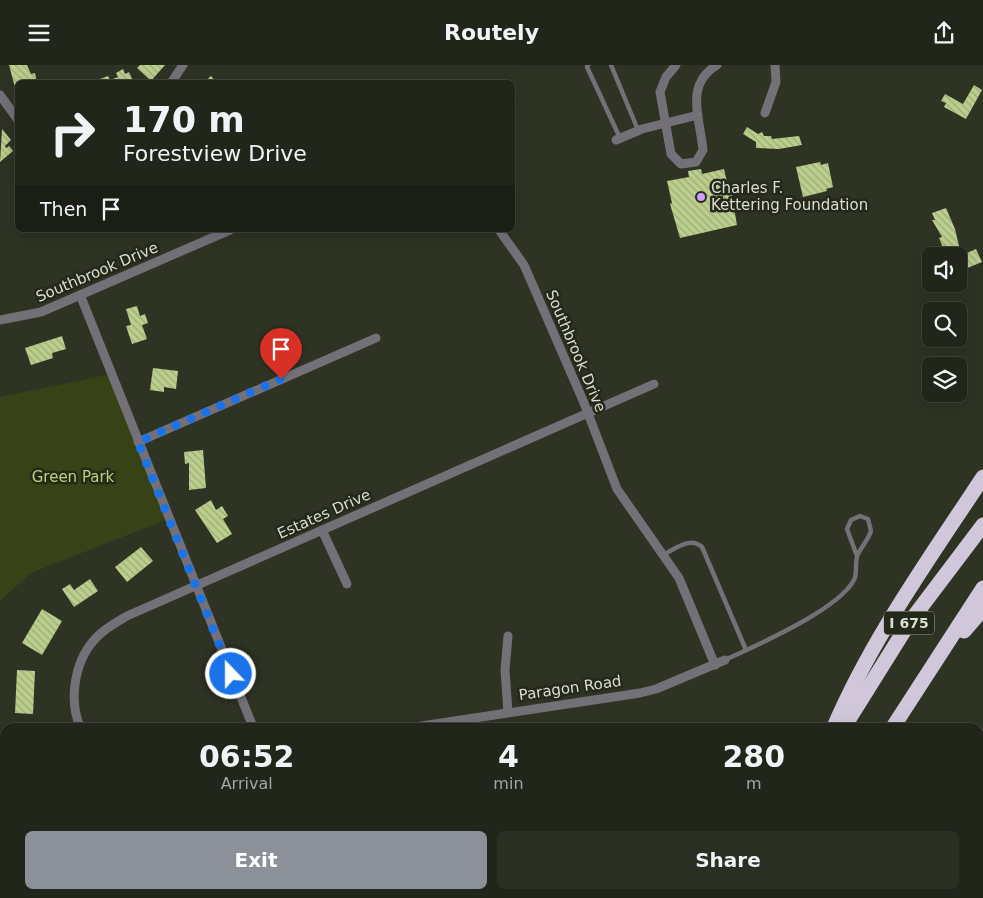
<!DOCTYPE html>
<html lang="en">
<head>
<meta charset="utf-8">
<style>
	:root { --surface:#22261a; --page:#2a2e23; --text:#f1f3f6; --muted:#a2a5a2; --line:#3f4339; --accent:#8c9099 }
	body { margin:0; font-family:"DejaVu Sans",sans-serif; background:var(--page); color:var(--text); height:100vh; display:flex; flex-direction:column; font-size:19px; white-space:nowrap }
	* { box-sizing:border-box; margin:0 }
	p { font-size:16px; color:var(--muted) }
	.icon { flex:none; width:28px; height:28px; fill:none; stroke:currentColor; stroke-width:2; stroke-linecap:round; stroke-linejoin:round }
	.map { position:relative; flex:1; overflow:hidden }
	.panel { position:absolute; left:0px; top:658px; width:984px; height:176px; display:flex; flex-direction:column; background:var(--surface); border-radius:15px 15px 0 0; box-shadow:0 5px 20px #0002,0 0 0 1px var(--line) }
	.panel>* { flex:none }
	.top-card { position:absolute; left:15px; top:15px; width:500px; height:152px; border-radius:8px; box-shadow:0 5px 20px #0002,0 0 0 1px var(--line); background:#22261a; color:var(--text); overflow:hidden }
	.buttons { position:absolute; left:922px; top:182px; display:grid; gap:10px }
	.buttons a { display:grid; place-items:center; width:45px; height:45px; border-radius:8px; background:var(--surface); box-shadow:0 5px 20px #0002,0 0 0 1px var(--line); font-size:25px }
	.pin { position:absolute; display:grid; place-items:center; width:42px; height:42px; color:#fff; margin:-51px -21px; border-radius:50% 50% 50% 0; rotate:-45deg; box-shadow:0 0 5px #0007 }
	.pin .icon { rotate:45deg }
	.me { position:absolute; width:55px; margin:-28px; rotate:338deg; stroke-linejoin:round; filter:drop-shadow(0 0 4px #0008) }
	.turn { display:flex; align-items:center; gap:18px; height:105px; padding:0 25px; font-size:22px }
	.turn .icon { width:65px; height:65px; stroke-width:2.5 }
	.turn b { display:block; font-size:35px; line-height:42px }
	.then { display:flex; align-items:center; height:48px; padding:0 25px; background:#0003; gap:10px; font-size:19px }
	.eta { display:flex; justify-content:space-evenly; align-items:center; height:85px; text-align:center }
	.eta b { font-size:30px; font-weight:600; line-height:35px }
	.button { display:flex; gap:10px; margin-top:auto; padding:10px 25px }
	.button a { flex:1; height:58px; border-radius:8px; background:var(--accent); color:#fff; font-size:20px; font-weight:600; line-height:58px; text-align:center }
	.button a+a { background:var(--page); color:var(--text) }
	header { display:flex; justify-content:space-between; align-items:center; height:65px; padding:0 25px; background:var(--surface); font-size:22px; font-weight:600 }
	.map>svg:first-child { display:block }
	.park { fill:#374216 }
	.building { fill:url(#building-back-hatch) }
	.lines { fill:none; stroke-linecap:round; stroke-linejoin:round }
	.service { stroke:#747078; stroke-width:4.5 }
	.minor { stroke:#747078; stroke-width:9 }
	.tertiary { stroke:#747078; stroke-width:10 }
	.secondary { stroke:#9a94a0; stroke-width:10 }
	.primary { stroke:#b6afbf; stroke-width:12 }
	.motorway { stroke:#d1c7db; stroke-width:15 }
	.route { stroke:#1a73e8; stroke-width:9; stroke-dasharray:0 16.2 }
	.poi-dot { fill:#cf9eff; stroke:#25291a; stroke-width:2 }
	.labels { text-anchor:middle; dominant-baseline:central; stroke-width:5; stroke-linejoin:round; paint-order:stroke }
	.shield { fill:#25291a; stroke:#a3a79b; stroke-width:1 }
	.shield-label { font-size:14px; font-weight:bold; fill:#d9ddd2 }
	.poi-label { font-size:15px; fill:#d9ddd2; stroke:#25291a; text-anchor:start }
	.street-label { font-size:15px; fill:#d9ddd2; stroke:#25291a }
	.park-label { font-size:15px; fill:#bad478; stroke:#25291a }
</style>
</head>
<body>
<header><svg class="icon" aria-label="menu" viewBox="0 0 24 24"><path d="M4 6h16M4 12h16M4 18h16"/></svg>Routely<svg class="icon" aria-label="share" viewBox="0 0 24 24"><path d="M12 15V3M7 8l5-5 5 5M5 13v7h14v-7"/></svg></header>
<div class="map">
<svg width="983" height="833" viewBox="0 0 983 833">
	<defs>
		<pattern id="building-back-hatch" width="6" height="6" patternUnits="userSpaceOnUse" patternTransform="scale(1.25)"><rect width="6" height="6" fill="#bbce8c"/><path d="M-1 5l2 2M0 0l6 6M5-1l2 2" fill="none" stroke="#9cab79"/></pattern>
	</defs>
	<rect width="100%" height="100%" fill="#2e3323"/>
	<!-- park -->
	<polygon class="park" points="111,309 168,454 31,508 0,536 0,332"/>
	<!-- building -->
	<g class="building">
		<polygon points="9,0 27,0 31,9 35,8 37,17 18,18 17,30"/>
		<polygon points="140,0 165,0 151,16 137,3"/>
		<polygon points="123,4 125,9 129,7 134,18 102,18 100,14 108,11 110,15 118,12 116,8"/>
		<polygon points="211,11 217,18 203,18"/>
		<polygon points="974,20 982,25 966,54 944,42 946,38 941,36 945,29 963,39"/>
		<polygon points="747,62 758,69 762,67 764,71 771,71 772,74 799,71 802,80 779,84 756,83 756,77 743,69"/>
		<polygon points="2,64 11,75 5,81 6,83 9,81 13,86 0,97"/>
		<polygon points="820,97 821,100 828,98 833,122 826,124 827,126 803,132 796,102"/>
		<polygon points="701,104 702,109 724,104 729,126 731,125 737,160 680,173 670,139 672,138 667,116 689,112 688,106"/>
		<polygon points="946,143 955,164 960,185 946,190 939,173 942,172 932,155 935,155 932,148"/>
		<polygon points="976,184 982,197 965,204 960,191"/>
		<polygon points="137,241 140,251 145,249 148,258 142,260 147,274 132,279 126,261 131,260 126,244"/>
		<polygon points="62,271 66,284 52,288 53,293 31,300 25,283"/>
		<polygon points="153,303 178,306 176,324 164,322 164,327 150,325"/>
		<polygon points="203,385 206,423 189,425 189,398 185,399 184,387"/>
		<polygon points="211,435 216,445 222,441 228,451 223,454 232,469 217,478 195,445"/>
		<polygon points="141,482 153,496 127,517 115,502"/>
		<polygon points="90,514 98,526 74,542 62,524 70,519 74,525"/>
		<polygon points="42,544 62,556 42,590 22,578"/>
		<polygon points="17,605 35,606 33,649 15,648"/>
	</g>
	<g class="lines">
		<!-- service -->
		<g class="service">
			<polyline points="588,0 587,2 620,73"/>
			<polyline points="611,0 638,65"/>
			<path d="M663,490C675,484 690,471 702,482L746,585"/>
			<path d="M725,595C757,580 838,545 854,515C858,507 854,496 858,489C862,481 868,475 871,466L868,454L860,451L851,455L847,464L857,491"/>
			<polyline points="979,667 983,666"/>
			<polyline points="187,833 188,829"/>
		</g>
		<!-- minor -->
		<g class="minor">
			<path d="M676,0L666,12L660,27L671,89L681,99L696,97L703,85C700,53 684,20 717,0"/>
			<polyline points="171,18 183,0"/>
			<polyline points="0,30 18,55"/>
			<polyline points="765,48 776,17 775,0"/>
			<polyline points="616,75 642,64 698,50"/>
			<polyline points="499,165 524,200 584,338 617,424 679,513 715,600"/>
			<polyline points="81,232 253,662"/>
			<polyline points="0,255 41,247 230,165"/>
			<polyline points="138,377 376,273"/>
			<polyline points="322,465 347,519"/>
			<polyline points="508,571 505,605 508,647"/>
			<path d="M80,662C68,633 75,593 98,571C106,563 117,557 127,551L654,319"/>
			<polyline points="415,662 640,628 656,624 725,595"/>
		</g>
		<!-- tertiary -->
		<polyline class="tertiary" points="246,829 246,833"/>
		<!-- secondary -->
		<g class="secondary">
			<polyline points="0,814 5,814"/>
			<polyline points="306,829 457,832 533,829"/>
		</g>
		<!-- primary -->
		<polyline class="primary" points="979,742 983,740"/>
		<!-- motorway -->
		<g class="motorway">
			<polyline points="964,566 983,544"/>
			<path d="M834,662C872,573 930,493 983,412"/>
			<polyline points="844,662 909,558 983,460"/>
			<polyline points="893,662 983,523"/>
			<polyline points="627,833 627,829"/>
			<polyline points="754,833 756,829"/>
			<polyline points="802,833 804,829"/>
			<polyline points="936,833 937,829"/>
		</g>
	</g>
	<g class="lines">
		<!-- route -->
		<polyline class="route" points="231,609 138,377 281,314"/>
	</g>
	<!-- markers -->
	<circle class="poi-dot" cx="701" cy="132" r="5"/>
	<g class="labels">
		<!-- shield labels -->
		<rect class="shield" x="884" y="546.5" width="50" height="23" rx="4"/>
		<g class="shield-label">
			<text x="909" y="558">I 675</text>
		</g>
		<!-- poi labels -->
		<g class="poi-label">
			<text x="711" y="123">Charles F.<tspan x="711" dy="17">Kettering Foundation</tspan></text>
		</g>
		<!-- street labels -->
		<g class="street-label">
			<text transform="translate(97 207) rotate(-23)">Southbrook Drive</text>
			<text transform="translate(576 286) rotate(67)">Southbrook Drive</text>
			<text transform="translate(324 449) rotate(-24)">Estates Drive</text>
			<text transform="translate(570 623) rotate(-8)">Paragon Road</text>
		</g>
		<!-- park labels -->
		<g class="park-label">
			<text x="73" y="412">Green Park</text>
		</g>
	</g>
</svg>
<div class="buttons">
<a><svg class="icon" aria-label="sound" viewBox="0 0 24 24"><path d="M4 9h4l5-4v14l-5-4H4zM17 9q2 3 0 6"/></svg></a>
<a><svg class="icon" aria-label="search" viewBox="0 0 24 24"><circle cx="10" cy="10" r="6"/><path d="M15 15l6 6"/></svg></a>
<a><svg class="icon" aria-label="layers" viewBox="0 0 24 24"><path d="M12 4l9 5-9 5-9-5zM3 14l9 5 9-5"/></svg></a>
</div>
<div class="pin" style="left:281px;top:314px;background:#d93025"><svg class="icon" aria-label="arrive" viewBox="0 0 24 24"><path d="M6 21V4h12l-3 4 3 4H6"/></svg></div>
<svg class="me" style="left:231px;top:609px" viewBox="-20 -20 40 40"><circle r="17" fill="#1a73e8" stroke="#fff" stroke-width="3"/><path d="M0-11L8 9 0 5-8 9z" fill="#fff"/></svg>
<div class="top-card">
<div class="turn"><svg class="icon" aria-label="right" viewBox="0 0 24 24"><path d="M7 20v-9h11M14 6l5 5-5 5"/></svg><div><b>170 m</b>Forestview Drive</div></div>
<div class="then">Then<svg class="icon" aria-label="arrive" viewBox="0 0 24 24"><path d="M6 21V4h12l-3 4 3 4H6"/></svg></div>
</div>
<section class="panel">
<div class="eta">
<div><b>06:52</b><p>Arrival</p></div>
<div><b>4</b><p>min</p></div>
<div><b>280</b><p>m</p></div>
</div>
<div class="button"><a>Exit</a><a>Share</a></div>
</section>
</div>
</body>
</html>
